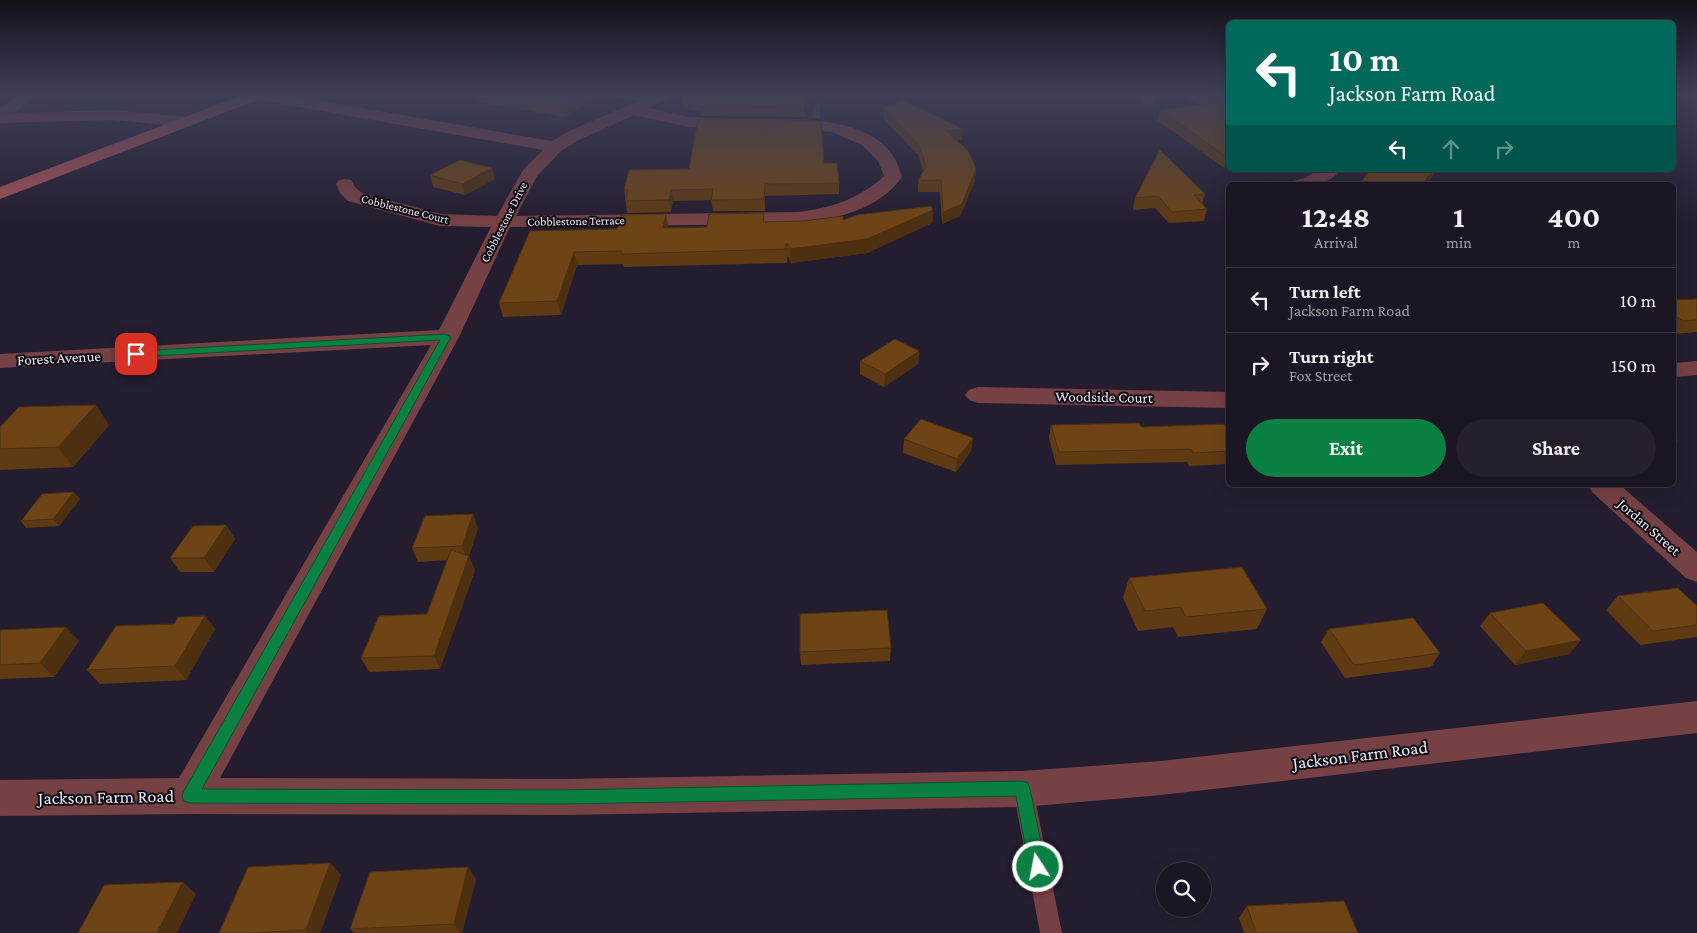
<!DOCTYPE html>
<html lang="en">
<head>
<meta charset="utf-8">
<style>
	:root { --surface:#1b1623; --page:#241f2b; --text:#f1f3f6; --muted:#a09fa6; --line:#393541; --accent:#0b8043 }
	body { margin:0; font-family:"Crimson Pro",serif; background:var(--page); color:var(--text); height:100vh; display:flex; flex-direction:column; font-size:19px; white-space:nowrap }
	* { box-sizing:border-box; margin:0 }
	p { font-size:16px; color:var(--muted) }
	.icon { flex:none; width:28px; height:28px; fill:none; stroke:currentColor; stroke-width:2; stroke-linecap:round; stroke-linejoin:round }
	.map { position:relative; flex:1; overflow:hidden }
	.side { position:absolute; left:1226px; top:182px; width:450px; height:305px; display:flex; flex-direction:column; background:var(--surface); border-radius:8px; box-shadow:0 5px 20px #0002,0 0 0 1px var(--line) }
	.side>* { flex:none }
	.banner { position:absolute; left:1226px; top:20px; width:450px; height:152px; border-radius:8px; box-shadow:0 5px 20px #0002,0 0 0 1px var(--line); background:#00695c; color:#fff; overflow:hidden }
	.controls { position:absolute; left:1156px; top:862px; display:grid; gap:10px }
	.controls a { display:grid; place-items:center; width:55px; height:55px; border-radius:50%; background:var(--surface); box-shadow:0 5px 20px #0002,0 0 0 1px var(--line); font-size:25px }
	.pin { position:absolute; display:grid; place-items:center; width:42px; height:42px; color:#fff; margin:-21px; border-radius:10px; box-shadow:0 2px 8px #0006 }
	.me { position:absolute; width:55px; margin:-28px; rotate:349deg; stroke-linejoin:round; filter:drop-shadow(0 0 4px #0008) }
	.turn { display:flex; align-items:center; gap:18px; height:105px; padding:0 20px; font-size:22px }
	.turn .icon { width:65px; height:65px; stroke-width:2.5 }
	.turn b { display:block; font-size:35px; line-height:42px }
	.lanes { display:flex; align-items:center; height:48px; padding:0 20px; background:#0003; justify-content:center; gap:25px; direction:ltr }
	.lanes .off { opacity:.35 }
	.eta { display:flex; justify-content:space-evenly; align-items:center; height:85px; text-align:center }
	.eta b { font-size:30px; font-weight:700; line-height:35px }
	.primary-button { display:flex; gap:10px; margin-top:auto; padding:10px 20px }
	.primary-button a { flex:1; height:58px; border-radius:30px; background:var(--accent); color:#fff; font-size:20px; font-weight:700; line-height:58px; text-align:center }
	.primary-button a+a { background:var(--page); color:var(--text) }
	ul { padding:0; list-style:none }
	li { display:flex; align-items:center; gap:15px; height:65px; padding:0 20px; border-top:1px solid var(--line) }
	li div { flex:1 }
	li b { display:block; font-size:19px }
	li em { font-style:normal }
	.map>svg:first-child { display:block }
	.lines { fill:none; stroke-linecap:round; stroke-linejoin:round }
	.lane { fill:#764144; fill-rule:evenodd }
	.street { fill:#764144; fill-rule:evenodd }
	.secondary { fill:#a55057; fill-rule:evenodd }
	.wall { fill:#5f3a13 }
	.shaded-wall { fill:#4d300f }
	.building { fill:#6e4416; stroke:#4d300f }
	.route { fill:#0b8043; stroke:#07532c }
	.labels { text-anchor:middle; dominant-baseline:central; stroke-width:4; stroke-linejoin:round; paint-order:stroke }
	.far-street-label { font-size:12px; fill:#eee9f6; stroke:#0c0911 }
	.street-label { font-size:15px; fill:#eee9f6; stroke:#0c0911 }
	.near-street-label { font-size:18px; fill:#eee9f6; stroke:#0c0911 }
</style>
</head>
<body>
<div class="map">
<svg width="1697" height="933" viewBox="0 0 1697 933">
	<rect width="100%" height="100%" fill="#241d2f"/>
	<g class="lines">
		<!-- lane -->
		<polygon class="lane" points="1023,780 1030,783 1033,789 1062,933 1040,933 1013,789 1016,783"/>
		<!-- street -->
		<g class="street">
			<polygon points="21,93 39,93 14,113 114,110 187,117 193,119 195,122 193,125 187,127 114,120 0,123 0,108"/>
			<path d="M253,93H275L552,141L567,132L638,101L610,96L608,93L653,95L677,93L675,96L648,108L689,117L735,119L741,121L743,124L741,127L735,129L689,127L634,115L579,140L561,151L537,176L516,216L798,212C831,208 859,199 884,176L878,161L862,145L832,132L777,127L775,124L777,121L783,119C818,119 875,123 895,159C898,165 900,171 902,177C879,210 835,219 798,224L510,227L459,337L220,778L563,779L1022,771L1161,761L1697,701V733L1161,795L1022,807L563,815L190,814L0,816V780L179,778L431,345L0,368V354L439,330L491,227L440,226L348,201L340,193L336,184L339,180L345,179L351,180L355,187L362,193L441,214L497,216L523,170L543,150L259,100L254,98L251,95Z"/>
			<polygon points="1138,93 1154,93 1156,101 1153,104 1143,104"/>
			<path d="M1318,170H1340C1328,187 1308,185 1290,185L1293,181L1305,178Z"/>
			<polygon points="1697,361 1697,375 1674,377 1674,363"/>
			<polygon points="978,387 1229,392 1229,408 978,403 969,400 965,395 969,390"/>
			<polygon points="1588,485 1620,485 1697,552 1697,582 1686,578 1592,492"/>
		</g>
		<!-- secondary -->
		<polygon class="secondary" points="248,93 270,93 268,96 0,199 0,187"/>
	</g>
	<!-- wall -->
	<g class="wall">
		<polygon points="475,93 601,93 565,117 477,102"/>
		<polygon points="1183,93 1229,93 1229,167 1224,168 1157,120 1160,110 1200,105"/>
		<polygon points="682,98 804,107 805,117 701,116 701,112 684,108"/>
		<polygon points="813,107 820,108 820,119 813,118"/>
		<polygon points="883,107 962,140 957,140 975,180 960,216 942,224 940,192 918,192 918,181 923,171 919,156 883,118"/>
		<polygon points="1160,150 1205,194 1202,204 1207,209 1204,221 1169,223 1155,208 1133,210 1135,198"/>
		<polygon points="824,163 839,183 839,194 765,196 765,211 713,211 711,200 673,201 671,212 627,213 624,190 689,169"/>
		<polygon points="430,175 495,179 465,195 433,187"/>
		<polygon points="933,210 932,223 867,253 790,263 789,257 787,257 787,263 624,267 623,264 577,265 561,315 503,317 499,303 530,231 617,229 668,227 668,228 707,227 764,213 764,222 843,220"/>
		<polygon points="1697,299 1697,332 1674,334 1674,300"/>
		<polygon points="919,351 918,364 884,387 860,374 860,361"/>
		<polygon points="1229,424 1229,464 1189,466 1187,462 1056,465 1049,438 1051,425 1141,427"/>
		<polygon points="109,425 73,467 0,470 0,427"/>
		<polygon points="1674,437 1678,440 1674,445"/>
		<polygon points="973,438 971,451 956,472 903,453 904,439"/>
		<polygon points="80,499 59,526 26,528 21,521"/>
		<polygon points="226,525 235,539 214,572 180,572 170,558"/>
		<polygon points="478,528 469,556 475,570 440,669 369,672 361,658 427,614 448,560 418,562 412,548"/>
		<polygon points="1129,578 1267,609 1257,629 1178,637 1173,627 1138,631 1123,598"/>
		<polygon points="1618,596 1697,606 1697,637 1640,645 1606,610"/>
		<polygon points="1490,613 1581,640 1569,654 1515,665 1480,626"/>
		<polygon points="205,616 215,629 186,680 100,684 87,670 174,624"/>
		<polygon points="1329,629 1440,653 1431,667 1345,678 1321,642"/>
		<polygon points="0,630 79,641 54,677 0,679"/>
		<polygon points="891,648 890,661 801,665 800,652"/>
		<polygon points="330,863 341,875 320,933 219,933"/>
		<polygon points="476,879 462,933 354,933 350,929"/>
		<polygon points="1247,906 1358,933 1244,933 1239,918"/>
	</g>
	<!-- shaded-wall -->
	<g class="shaded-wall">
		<polygon points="583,93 601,93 565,117 563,106"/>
		<polygon points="963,129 962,140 947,142 947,131"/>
		<polygon points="1227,157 1229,157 1229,167 1224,168"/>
		<polygon points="492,168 495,179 465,195 462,184"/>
		<polygon points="976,169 975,180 960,216 942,224 943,212"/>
		<polygon points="1433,170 1437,170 1426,185 1422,185"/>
		<polygon points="765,184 765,211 764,199"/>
		<polygon points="671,190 673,201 671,212 669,200"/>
		<polygon points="933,210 932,223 867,253 790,263 790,249"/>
		<polygon points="666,214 668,227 665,242 663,228"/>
		<polygon points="574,252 577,265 561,315 557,301"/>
		<polygon points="919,351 918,364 884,387 885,374"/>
		<polygon points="96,405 109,425 73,467 58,447"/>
		<polygon points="973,438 971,451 956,472 957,459"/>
		<polygon points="74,492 80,499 59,526 53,519"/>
		<polygon points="473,514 478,528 467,560 462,546"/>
		<polygon points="226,525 235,539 214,572 204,558"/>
		<polygon points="469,556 475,570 440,669 434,656"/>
		<polygon points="205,616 215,629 186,680 175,666"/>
		<polygon points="66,627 79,641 54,677 40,663"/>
		<polygon points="1581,640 1569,654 1515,665 1526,651"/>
		<polygon points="330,863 341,875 320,933 308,933 306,930"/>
		<polygon points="468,867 476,879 462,933 460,933 454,924"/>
		<polygon points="183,882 196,894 177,933 157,933"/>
	</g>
	<!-- building -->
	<g class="building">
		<polygon points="484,93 583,93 563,106"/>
		<polygon points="690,93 804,93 804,107 700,106 701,102 682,98"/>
		<polygon points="1201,93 1229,93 1229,157 1227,157 1160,110 1216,103"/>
		<polygon points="820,101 820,108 813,107"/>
		<polygon points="904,101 963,129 947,131 969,152 976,169 962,204 943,212 941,180 918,181 926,166 919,145 883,107"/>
		<polygon points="698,119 777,119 821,122 824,163 837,163 839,183 765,184 764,199 711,200 713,189 671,190 669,200 625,201 628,190 624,190 629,170 689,169"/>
		<polygon points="1160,150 1205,194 1194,195 1207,209 1172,212 1158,196 1135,198"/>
		<polygon points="460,160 492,168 462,184 430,175"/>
		<polygon points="1370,170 1433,170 1422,185 1359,185"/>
		<polygon points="931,206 933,210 867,239 790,249 788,244 786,244 786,249 621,254 622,251 574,252 557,301 499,303 530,231 617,229 621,215 666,214 663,228 707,227 709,214 764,213 763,222 803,221 843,216 843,220 857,215"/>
		<polygon points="1697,299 1697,320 1683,321 1674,315 1674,300"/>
		<polygon points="895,339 919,351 885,374 860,361"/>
		<polygon points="96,405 58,447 0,449 0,427 19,407"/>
		<polygon points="921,419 973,438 957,459 904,439"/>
		<polygon points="1139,423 1141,427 1229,424 1229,451 1193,453 1191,449 1059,452 1051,425"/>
		<polygon points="74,492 53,519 21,521 42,494"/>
		<polygon points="473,514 462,546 412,548 425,516"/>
		<polygon points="226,525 204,558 170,558 193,526"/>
		<polygon points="451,550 469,556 434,656 361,658 379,616 427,614"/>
		<polygon points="1242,567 1267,609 1186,617 1181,607 1145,611 1129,578"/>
		<polygon points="1678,588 1697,606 1697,625 1653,631 1618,596"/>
		<polygon points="1543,603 1581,640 1526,651 1490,613"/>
		<polygon points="887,610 891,648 800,652 800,614"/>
		<polygon points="205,616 175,666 87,670 116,626 174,624 178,617"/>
		<polygon points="1413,618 1440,653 1354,665 1329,629"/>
		<polygon points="66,627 40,663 0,665 0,630"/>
		<polygon points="330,863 306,930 253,933 219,933 248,867"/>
		<polygon points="468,867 454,924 350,929 370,872"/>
		<polygon points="183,882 157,933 78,933 104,885"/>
		<polygon points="1344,901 1358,933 1256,933 1247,906"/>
	</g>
	<!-- sky -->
	<linearGradient id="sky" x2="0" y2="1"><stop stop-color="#14101a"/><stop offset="0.42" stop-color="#3f4058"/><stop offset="1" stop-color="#3f4058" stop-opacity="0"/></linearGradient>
	<rect width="1697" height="224" fill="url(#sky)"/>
	<!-- route -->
	<polygon class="route" points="446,334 451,337 202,789 563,790 1022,781 1028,783 1030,789 1046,867 1044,873 1038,875 1032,873 1029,867 1016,796 563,804 190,803 184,801 182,796 184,791 440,340 136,357 131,354 136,351"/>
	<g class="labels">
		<!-- far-street labels -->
		<g class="far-street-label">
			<text transform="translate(405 209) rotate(14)">Cobblestone Court</text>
			<text transform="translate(576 221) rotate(-1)">Cobblestone Terrace</text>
			<text transform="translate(504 222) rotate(-63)">Cobblestone Drive</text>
		</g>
		<!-- street labels -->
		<g class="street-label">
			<text transform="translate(59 358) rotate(-3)">Forest Avenue</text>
			<text transform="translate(1104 397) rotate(1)">Woodside Court</text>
			<text transform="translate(1649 527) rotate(41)">Jordan Street</text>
		</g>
		<!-- near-street labels -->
		<g class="near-street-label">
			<text transform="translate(1360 755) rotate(-7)">Jackson Farm Road</text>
			<text transform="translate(106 797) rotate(-1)">Jackson Farm Road</text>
		</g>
	</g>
</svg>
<div class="controls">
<a><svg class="icon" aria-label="search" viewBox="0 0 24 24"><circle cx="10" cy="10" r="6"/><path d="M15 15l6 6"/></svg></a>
</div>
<div class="pin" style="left:136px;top:354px;background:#d93025"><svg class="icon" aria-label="arrive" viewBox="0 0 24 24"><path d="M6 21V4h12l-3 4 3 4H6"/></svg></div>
<svg class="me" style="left:1038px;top:867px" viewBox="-20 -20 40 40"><circle r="17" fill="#0b8043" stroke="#fff" stroke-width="3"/><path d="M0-11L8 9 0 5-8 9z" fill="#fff"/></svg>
<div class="banner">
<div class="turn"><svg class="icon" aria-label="left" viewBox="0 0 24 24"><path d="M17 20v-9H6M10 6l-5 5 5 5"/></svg><div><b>10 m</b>Jackson Farm Road</div></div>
<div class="lanes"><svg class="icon" aria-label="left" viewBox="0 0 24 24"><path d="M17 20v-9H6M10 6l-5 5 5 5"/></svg><svg class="icon off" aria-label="ahead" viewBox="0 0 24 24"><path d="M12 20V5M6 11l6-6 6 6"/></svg><svg class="icon off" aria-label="right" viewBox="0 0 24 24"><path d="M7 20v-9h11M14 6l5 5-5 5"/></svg></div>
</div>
<section class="side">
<div class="eta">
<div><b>12:48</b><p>Arrival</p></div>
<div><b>1</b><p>min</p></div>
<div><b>400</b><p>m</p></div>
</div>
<ul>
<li><svg class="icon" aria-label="left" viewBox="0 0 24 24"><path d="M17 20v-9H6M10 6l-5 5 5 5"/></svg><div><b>Turn left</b><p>Jackson Farm Road</p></div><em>10 m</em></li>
<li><svg class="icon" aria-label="right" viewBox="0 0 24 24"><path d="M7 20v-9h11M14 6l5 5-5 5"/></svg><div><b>Turn right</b><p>Fox Street</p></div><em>150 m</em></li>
</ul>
<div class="primary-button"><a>Exit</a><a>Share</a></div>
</section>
</div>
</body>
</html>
